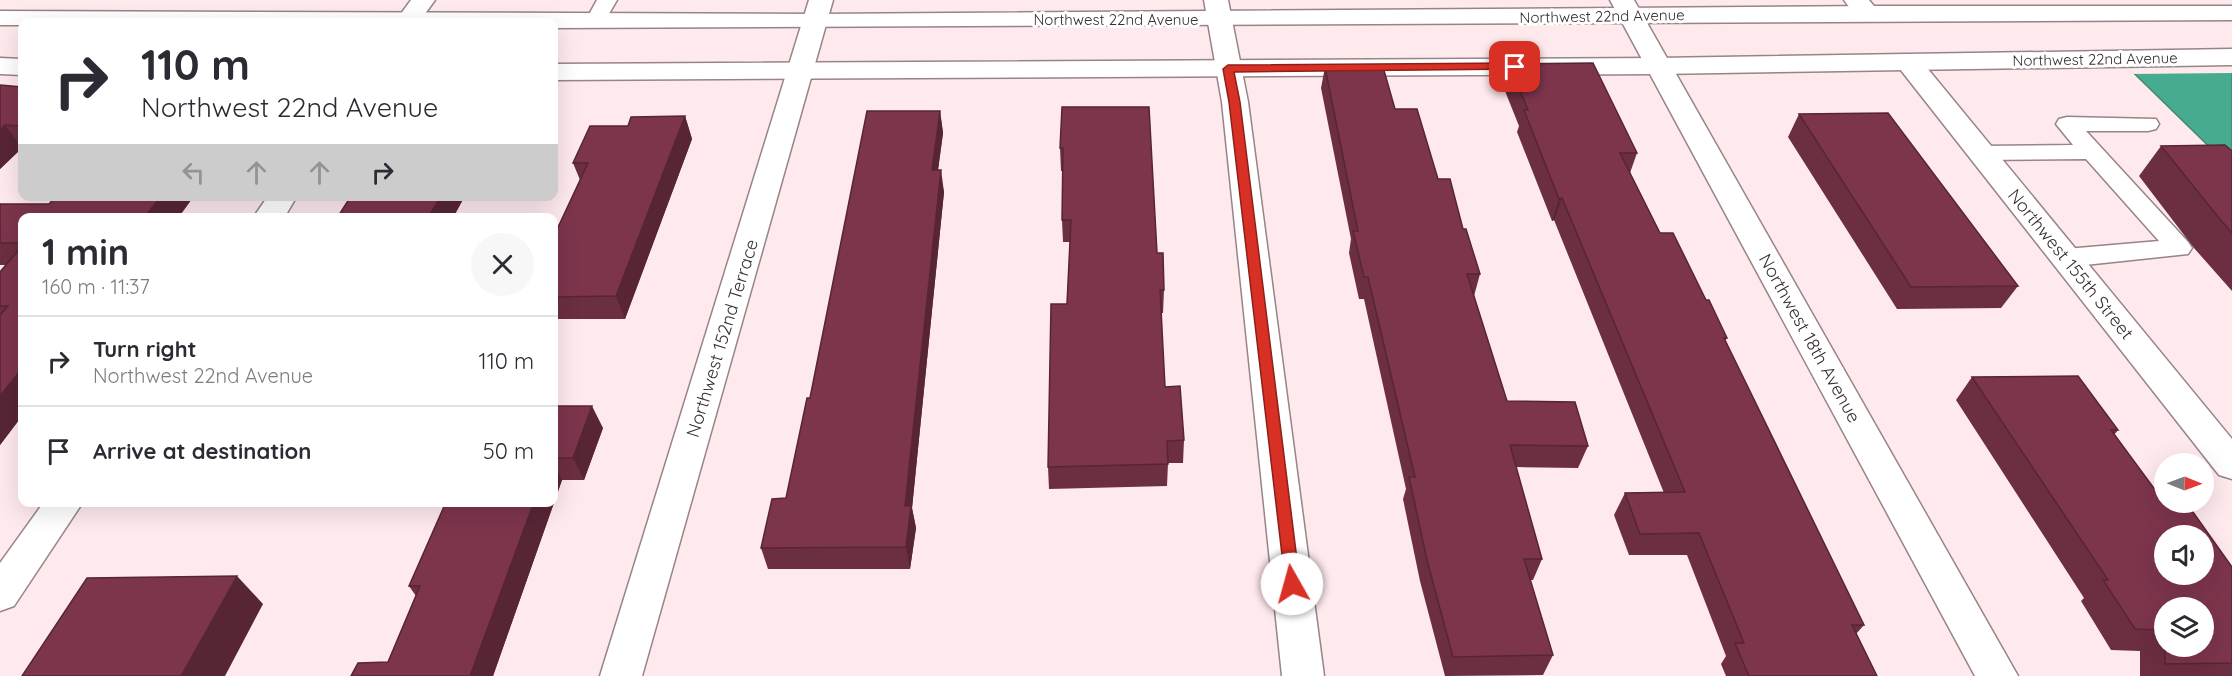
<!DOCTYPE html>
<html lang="en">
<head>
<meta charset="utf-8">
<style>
	:root { --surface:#fff; --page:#f7f7f7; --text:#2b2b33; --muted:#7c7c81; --line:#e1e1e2 }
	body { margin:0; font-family:Quicksand,sans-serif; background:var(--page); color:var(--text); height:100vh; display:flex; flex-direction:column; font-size:22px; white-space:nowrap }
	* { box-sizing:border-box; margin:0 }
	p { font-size:20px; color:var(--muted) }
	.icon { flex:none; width:33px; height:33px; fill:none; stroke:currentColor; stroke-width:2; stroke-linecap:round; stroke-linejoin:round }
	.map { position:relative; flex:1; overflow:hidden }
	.details { position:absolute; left:18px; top:213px; width:540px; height:294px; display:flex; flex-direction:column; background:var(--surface); border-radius:12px; box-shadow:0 6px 24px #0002 }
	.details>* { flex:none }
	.hud { position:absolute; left:18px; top:18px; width:540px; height:183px; border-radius:12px; box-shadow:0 6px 24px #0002; background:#fff; color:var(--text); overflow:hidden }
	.needle { width:39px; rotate:91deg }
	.tools { position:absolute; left:2154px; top:453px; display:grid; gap:12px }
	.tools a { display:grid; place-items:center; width:60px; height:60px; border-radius:50%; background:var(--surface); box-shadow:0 6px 24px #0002; font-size:30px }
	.pin { position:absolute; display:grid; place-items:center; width:51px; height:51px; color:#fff; margin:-26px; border-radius:12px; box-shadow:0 3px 9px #0006 }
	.me { position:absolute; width:66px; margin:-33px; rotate:353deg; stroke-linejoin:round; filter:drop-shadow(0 0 4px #0008) }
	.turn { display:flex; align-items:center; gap:21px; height:126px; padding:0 24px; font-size:27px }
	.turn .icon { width:78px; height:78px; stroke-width:2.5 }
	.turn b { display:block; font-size:42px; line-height:51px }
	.lanes { display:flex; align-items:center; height:57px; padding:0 24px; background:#0003; justify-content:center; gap:30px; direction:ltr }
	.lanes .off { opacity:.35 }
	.round { display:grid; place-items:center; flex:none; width:63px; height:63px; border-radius:32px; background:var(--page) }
	.headline { display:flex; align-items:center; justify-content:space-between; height:102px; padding:0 24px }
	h1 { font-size:36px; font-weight:700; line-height:45px }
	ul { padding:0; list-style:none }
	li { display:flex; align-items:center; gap:18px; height:90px; padding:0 24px; border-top:2px solid var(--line) }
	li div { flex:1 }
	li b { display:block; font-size:22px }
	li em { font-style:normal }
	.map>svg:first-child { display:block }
	.water { fill:#47ab8f; stroke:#428672; stroke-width:1.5 }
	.pier { fill:#fee9ed }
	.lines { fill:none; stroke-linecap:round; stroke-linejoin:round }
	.service-casing { stroke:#978488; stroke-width:3 }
	.minor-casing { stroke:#978488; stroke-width:3 }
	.secondary-casing { stroke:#978488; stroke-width:3 }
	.service { fill:#fff; fill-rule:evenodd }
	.minor { fill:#fff; fill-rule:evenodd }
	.secondary { fill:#fff; fill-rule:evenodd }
	.wall { fill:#6c2e41 }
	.shaded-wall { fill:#582535 }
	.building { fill:#7d354c; stroke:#582535; stroke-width:1.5; fill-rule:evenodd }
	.route { fill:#d93025; stroke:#8d1f18; stroke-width:1.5 }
	.labels { text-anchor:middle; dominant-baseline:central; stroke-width:6; stroke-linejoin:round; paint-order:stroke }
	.far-street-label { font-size:15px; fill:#362e30; stroke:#fff }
	.street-label { font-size:18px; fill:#362e30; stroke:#fff }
</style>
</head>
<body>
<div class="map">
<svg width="2232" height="676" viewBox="0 0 2232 676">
	<rect width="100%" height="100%" fill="#fee9ed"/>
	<!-- water -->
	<polygon class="water" points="2061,2 2232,34 2232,169"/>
	<!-- pier -->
	<polygon class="pier" points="2056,0 2197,0 2232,30 2232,73 2130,74"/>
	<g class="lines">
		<defs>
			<g id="service">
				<polygon points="597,0 617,0 603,24 589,24 586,20"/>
				<polygon points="2067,117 2156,119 2159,124 2156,129 2148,131 2086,131 2188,242 2192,248 2188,254 2066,267 2057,264 2053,258 2057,252 2066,249 2159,241 2086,159 1981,160 1973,158 1969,153 1973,148 1981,146 2073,145 2056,124 2059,119"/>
			</g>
			<g id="minor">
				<polygon points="411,0 435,0 419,22 395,22"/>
				<polygon points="809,0 833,0 642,676 600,676"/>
				<polygon points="1204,0 1228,0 1248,102 1324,676 1282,676 1222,102"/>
				<polygon points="1610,0 1634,0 2018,676 1975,676"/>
				<path d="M1844,0H1869L1878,11L1875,16C1859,20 1852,12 1844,0Z"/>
				<polygon points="1909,55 1918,57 2232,439 2232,479 2219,475 1900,69 1896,63 1900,57"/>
				<polygon points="268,196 297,196 284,218 253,218"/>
				<polygon points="44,502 83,502 14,606 0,611 0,563"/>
			</g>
			<g id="secondary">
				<polygon points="1879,6 2232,6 2232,20 554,28 554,22 22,22 22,25 0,25 0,11 819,14"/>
				<polygon points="2232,49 2232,65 1658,74 554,80 554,64 1658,58"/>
				<polygon points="0,58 22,59 22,75 0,74"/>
			</g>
		</defs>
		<!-- service casing -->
		<use href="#service" class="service-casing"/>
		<!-- minor casing -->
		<use href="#minor" class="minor-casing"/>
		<!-- secondary casing -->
		<use href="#secondary" class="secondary-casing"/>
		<!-- service -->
		<use href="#service" class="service"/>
		<!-- minor -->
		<use href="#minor" class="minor"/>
		<!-- secondary -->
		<use href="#secondary" class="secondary"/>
	</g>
	<!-- wall -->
	<g class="wall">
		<polygon points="1509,64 1637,153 1630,173 1660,233 1706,300 1727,338 1725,341 1864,625 1856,634 1877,676 1726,676 1721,664 1726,656 1687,555 1629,555 1614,515 1625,493 1664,493 1554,220 1552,221 1517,132 1519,126 1503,86"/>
		<polygon points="1325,67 1395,109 1438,179 1463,229 1480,274 1474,296 1507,401 1588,446 1578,468 1516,467 1542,559 1533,580 1530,580 1553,655 1543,675 1445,676 1420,581 1403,499 1406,489 1364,299 1359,299 1349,253 1351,239 1321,88"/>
		<polygon points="0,85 22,87 22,148 0,169"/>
		<polygon points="1062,107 1157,253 1164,290 1163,313 1161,313 1165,387 1184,440 1183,463 1168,463 1167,486 1049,489 1048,467 1067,304 1070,242 1063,242 1062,220 1063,171 1061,171 1060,148"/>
		<polygon points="940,111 943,133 938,170 944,192 912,508 916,528 910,569 768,569 761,548 786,498"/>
		<polygon points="1799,114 2018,286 2001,308 1897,309 1788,137"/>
		<polygon points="685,116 692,139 625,319 554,319 554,236 580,180 573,163"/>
		<polygon points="2161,146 2232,151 2232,291 2194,248 2139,176"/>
		<polygon points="56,196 194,196 178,218 22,218 22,416 0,445 0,272 6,265 0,265 0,204 49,204"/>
		<polygon points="1972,377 2118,430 2114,435 2167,506 2232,567 2232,676 2140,676 2140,651 2111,650 2081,601 2084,598 1956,400"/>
		<polygon points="554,406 603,428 584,480 562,480 493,676 351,676 388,662 416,596 409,586 554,502"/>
	</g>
	<!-- shaded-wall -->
	<g class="shaded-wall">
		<polygon points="940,111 943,133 935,192 932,170"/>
		<polygon points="685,116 692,139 625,319 616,296"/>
		<polygon points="5,125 22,148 0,169 0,130"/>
		<polygon points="941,170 944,192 912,508 916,528 910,569 906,547 905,506"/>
		<polygon points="161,196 194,196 178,218 144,218"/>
		<polygon points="441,196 465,196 453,218 428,218"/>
		<polygon points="1562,198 1554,220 1552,221 1559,199"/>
		<polygon points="20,371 22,374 22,416 0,445 0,396"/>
		<polygon points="592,406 603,428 584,480 573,458"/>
		<polygon points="554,464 562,480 493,676 470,676 534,502 554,502"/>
		<polygon points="237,576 263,604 225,676 181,676"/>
	</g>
	<!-- building -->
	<g class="building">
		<polygon points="1593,63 1637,153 1620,153 1660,233 1673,233 1706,300 1709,300 1727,338 1724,338 1864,625 1852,625 1877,676 1749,676 1735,643 1744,643 1699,533 1640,534 1625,493 1685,492 1562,198 1559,199 1524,110 1528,110 1509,64"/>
		<polygon points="1325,67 1383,67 1395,109 1417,109 1438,179 1450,179 1463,229 1466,229 1480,274 1467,274 1507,401 1575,402 1588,446 1510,445 1542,559 1524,559 1553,655 1453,657 1427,560 1409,477 1415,477 1368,277 1364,277 1353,231 1358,231"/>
		<polygon points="0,85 22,87 22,126 5,125 0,130"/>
		<polygon points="1062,107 1149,107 1157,253 1163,253 1164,290 1160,290 1165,387 1180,386 1184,440 1167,441 1168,464 1048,467 1051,304 1067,304 1071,220 1062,220 1063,148 1060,148"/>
		<polygon points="867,111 940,111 932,170 941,170 905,506 911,506 906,547 761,548 772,499 786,498 807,398 810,398"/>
		<polygon points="1888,113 2018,286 1911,287 1799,114"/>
		<polygon points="685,116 616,296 554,297 554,236 588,163 573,163 590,126 628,126 631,117"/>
		<polygon points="2225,145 2232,151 2232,233 2219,218 2161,146"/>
		<polygon points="56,196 161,196 144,218 22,218 22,243 0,243 0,204 49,204"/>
		<polygon points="351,196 441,196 428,218 337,218"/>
		<polygon points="22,246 22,371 20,371 0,396 0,315 8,306 0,306 0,272"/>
		<path d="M2078,376L2118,430H2111L2167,506L2188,505L2232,567V663L2165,664V646H2204V608H2164V645V630L2135,629L2103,580H2108L1972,377ZM2164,536H2204V574H2164Z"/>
		<polygon points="554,406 592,406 573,458 554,458"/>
		<polygon points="446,502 534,502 470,676 351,676 358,663 388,662 420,586 409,586"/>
		<polygon points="237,576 181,676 22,676 87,578"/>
	</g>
	<!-- route -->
	<polygon class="route" points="1515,63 1520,67 1519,69 1234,72 1240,102 1300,584 1298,589 1286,589 1229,102 1223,69 1228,65"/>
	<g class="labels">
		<!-- far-street labels -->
		<g class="far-street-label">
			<text transform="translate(1602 16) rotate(-1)">Northwest 22nd Avenue</text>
			<text x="1116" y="19">Northwest 22nd Avenue</text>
			<text transform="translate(2095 59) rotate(-1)">Northwest 22nd Avenue</text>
		</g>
		<!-- street labels -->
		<g class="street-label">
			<text transform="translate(2071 264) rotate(51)">Northwest 155th Street</text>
			<text transform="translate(722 338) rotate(-73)">Northwest 152nd Terrace</text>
			<text transform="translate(1810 338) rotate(61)">Northwest 18th Avenue</text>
		</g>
	</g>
</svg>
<div class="tools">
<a><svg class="needle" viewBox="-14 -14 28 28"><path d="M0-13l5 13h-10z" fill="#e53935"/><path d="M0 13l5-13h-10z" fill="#7c7c81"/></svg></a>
<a><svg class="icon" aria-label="sound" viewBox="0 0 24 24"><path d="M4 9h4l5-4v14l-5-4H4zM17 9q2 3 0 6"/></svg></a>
<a><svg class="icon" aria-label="layers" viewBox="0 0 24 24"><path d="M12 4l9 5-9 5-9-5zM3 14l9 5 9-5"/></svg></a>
</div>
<div class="pin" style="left:1515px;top:67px;background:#d93025"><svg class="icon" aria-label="arrive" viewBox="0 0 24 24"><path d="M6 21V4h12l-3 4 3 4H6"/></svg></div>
<svg class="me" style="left:1292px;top:584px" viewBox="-20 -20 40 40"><circle r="19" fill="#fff"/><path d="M0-13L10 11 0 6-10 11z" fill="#d93025"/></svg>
<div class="hud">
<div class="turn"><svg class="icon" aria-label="right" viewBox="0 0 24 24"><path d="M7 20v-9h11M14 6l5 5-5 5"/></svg><div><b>110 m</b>Northwest 22nd Avenue</div></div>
<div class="lanes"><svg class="icon off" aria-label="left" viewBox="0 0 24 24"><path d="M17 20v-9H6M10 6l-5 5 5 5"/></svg><svg class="icon off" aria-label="ahead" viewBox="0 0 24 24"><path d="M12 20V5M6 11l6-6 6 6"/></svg><svg class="icon off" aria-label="ahead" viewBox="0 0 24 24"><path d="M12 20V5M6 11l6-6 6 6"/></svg><svg class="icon" aria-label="right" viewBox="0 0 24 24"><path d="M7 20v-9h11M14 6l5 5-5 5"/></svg></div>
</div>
<section class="details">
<div class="headline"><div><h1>1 min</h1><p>160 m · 11:37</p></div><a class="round"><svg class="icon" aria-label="close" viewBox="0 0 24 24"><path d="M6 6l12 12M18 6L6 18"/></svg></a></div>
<ul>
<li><svg class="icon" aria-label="right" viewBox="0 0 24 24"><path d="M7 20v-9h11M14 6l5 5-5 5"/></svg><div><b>Turn right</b><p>Northwest 22nd Avenue</p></div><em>110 m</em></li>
<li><svg class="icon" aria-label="arrive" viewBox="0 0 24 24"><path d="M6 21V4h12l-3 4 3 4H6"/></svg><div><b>Arrive at destination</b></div><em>50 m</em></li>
</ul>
</section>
</div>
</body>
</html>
